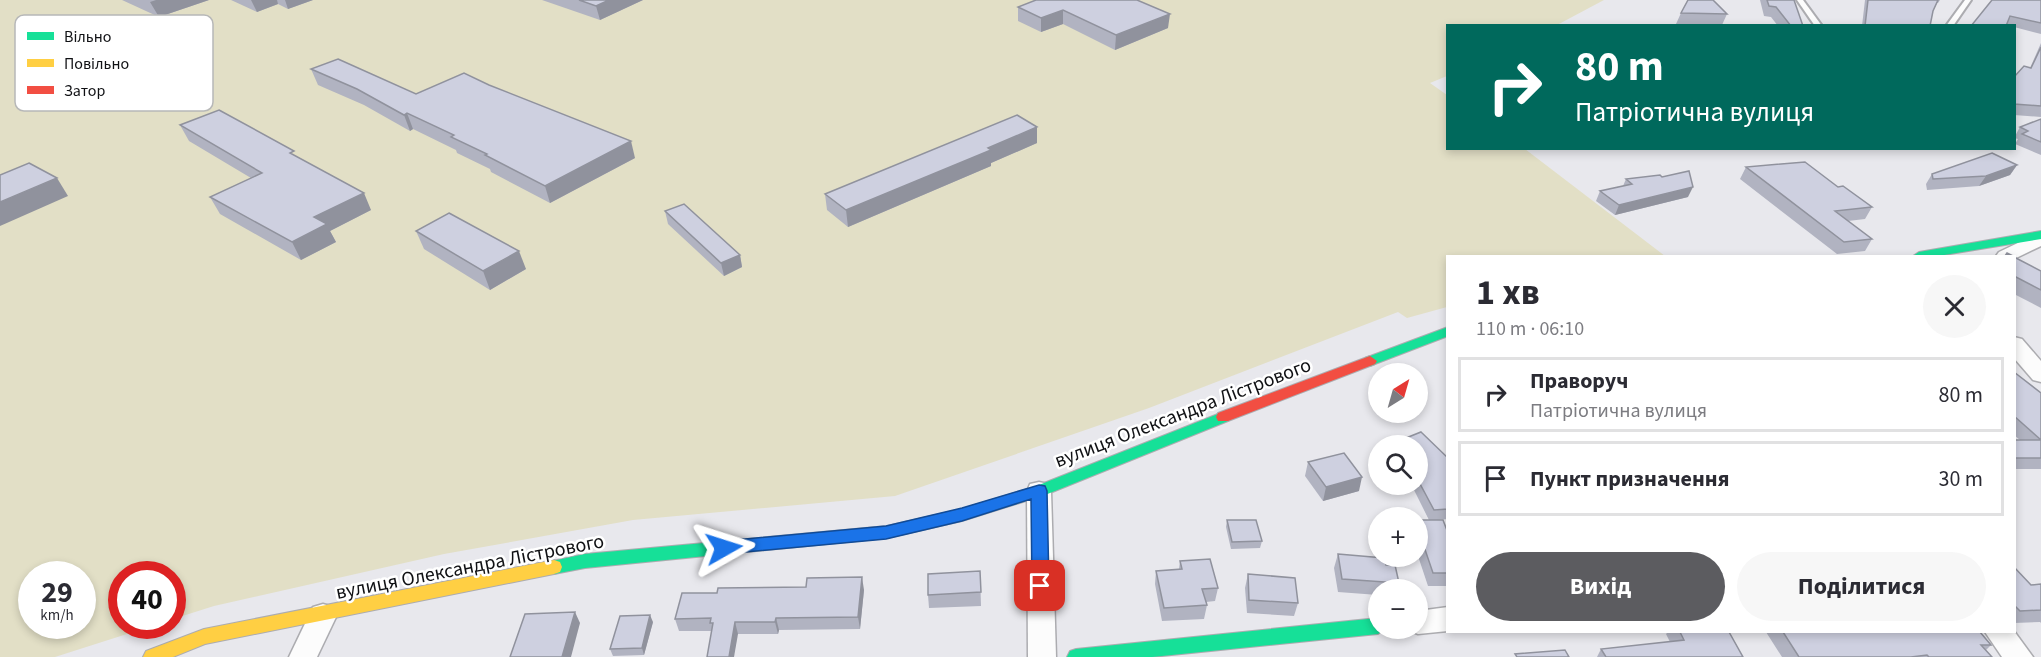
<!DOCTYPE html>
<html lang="uk">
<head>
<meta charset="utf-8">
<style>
	:root { --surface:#fff; --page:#f7f7f7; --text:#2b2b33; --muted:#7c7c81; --line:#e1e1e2; --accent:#5c5c60 }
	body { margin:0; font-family:"Source Sans 3",sans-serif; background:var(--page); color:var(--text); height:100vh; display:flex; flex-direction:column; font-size:22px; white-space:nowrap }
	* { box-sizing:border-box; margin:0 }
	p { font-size:20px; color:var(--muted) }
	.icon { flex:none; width:33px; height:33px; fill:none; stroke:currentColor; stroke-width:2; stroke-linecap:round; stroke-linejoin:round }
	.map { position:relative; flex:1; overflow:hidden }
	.sheet { position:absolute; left:1446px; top:255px; width:570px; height:378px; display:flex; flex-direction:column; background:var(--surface); border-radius:0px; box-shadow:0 3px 9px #0003 }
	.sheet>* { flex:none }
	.banner { position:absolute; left:1446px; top:24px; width:570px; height:126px; border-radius:0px; box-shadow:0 3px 9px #0003; background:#00695c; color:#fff; overflow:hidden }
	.needle { width:39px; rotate:37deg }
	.buttons { position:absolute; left:1368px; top:363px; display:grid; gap:12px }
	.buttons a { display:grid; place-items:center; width:60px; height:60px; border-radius:50%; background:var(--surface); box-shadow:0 3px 9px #0003; font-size:30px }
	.speed { position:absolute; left:18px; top:561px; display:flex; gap:12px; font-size:30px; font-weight:700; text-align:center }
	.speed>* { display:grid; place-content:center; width:78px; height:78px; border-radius:50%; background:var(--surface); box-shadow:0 3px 9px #0003; line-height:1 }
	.speed small { font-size:15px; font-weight:400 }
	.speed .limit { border:9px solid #d22; background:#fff; color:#111 }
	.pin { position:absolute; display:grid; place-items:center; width:51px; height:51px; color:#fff; margin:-26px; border-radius:12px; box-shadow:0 3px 9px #0006 }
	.me { position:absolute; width:66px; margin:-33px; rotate:84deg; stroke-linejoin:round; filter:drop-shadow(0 0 4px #0008) }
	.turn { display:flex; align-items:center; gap:21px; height:126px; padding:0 30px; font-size:27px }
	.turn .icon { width:78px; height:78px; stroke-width:2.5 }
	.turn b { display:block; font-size:42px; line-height:51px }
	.round { display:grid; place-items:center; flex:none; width:63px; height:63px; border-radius:32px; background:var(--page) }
	.head { display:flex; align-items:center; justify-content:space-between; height:102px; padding:0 30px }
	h1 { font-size:36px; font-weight:700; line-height:45px }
	.action { display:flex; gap:12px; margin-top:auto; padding:12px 30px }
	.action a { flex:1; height:69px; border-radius:36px; background:var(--accent); color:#fff; font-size:24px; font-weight:700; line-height:69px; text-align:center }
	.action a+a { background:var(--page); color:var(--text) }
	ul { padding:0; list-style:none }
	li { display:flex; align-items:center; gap:18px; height:75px; margin:0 12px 9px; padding:0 18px; border:3px solid var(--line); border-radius:0px }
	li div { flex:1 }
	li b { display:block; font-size:22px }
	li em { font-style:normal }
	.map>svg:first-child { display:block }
	.green { fill:#e2dfc6; fill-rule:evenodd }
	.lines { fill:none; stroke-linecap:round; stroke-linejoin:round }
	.lane-casing { stroke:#acacb0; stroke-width:4 }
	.street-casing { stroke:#acacb0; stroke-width:3 }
	.fast-casing { stroke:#acacb0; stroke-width:2 }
	.slow-casing { stroke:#acacb0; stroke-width:2 }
	.jam-casing { stroke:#acacb0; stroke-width:2 }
	.lane { fill:#fcfcfc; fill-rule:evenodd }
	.street { fill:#fcfcfc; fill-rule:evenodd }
	.fast { fill:#16e098; fill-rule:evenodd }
	.slow { fill:#ffcf43; fill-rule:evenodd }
	.jam { fill:#f24e42; fill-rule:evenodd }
	.wall { fill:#b1b3c1 }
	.shaded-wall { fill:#90929d }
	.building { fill:#ced0e0; stroke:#90929d; stroke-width:1.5 }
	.route { fill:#1a73e8; stroke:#114b97; stroke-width:1.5 }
	.labels { text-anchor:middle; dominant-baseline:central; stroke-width:5; stroke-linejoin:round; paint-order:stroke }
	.near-street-label { font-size:20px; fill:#101114; stroke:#fff }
	.key { fill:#fff; stroke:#b7b8b8; stroke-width:1.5 }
	.key-label { font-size:16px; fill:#101114 }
</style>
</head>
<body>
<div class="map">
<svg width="2041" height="657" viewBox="0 0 2041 657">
	<rect width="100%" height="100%" fill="#e8e8ed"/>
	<!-- green -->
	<path class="green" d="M0,0H1604L1557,25L1448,26L1447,76L1430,83L1447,95L1448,148L1525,149L1665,256H1448L1447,307L1407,318L1398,312L1149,408L895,496L633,520L444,554L214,606L173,619L172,574H122V626H152L55,657H0ZM32,574H82V626H32Z"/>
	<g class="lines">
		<defs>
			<g id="lane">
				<polygon points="1797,0 1803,0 1822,26 1815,26"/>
				<polygon points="1965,0 1971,0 1953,26 1946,26"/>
			</g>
			<g id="street">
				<polygon points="2041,232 2041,246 2014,259 2014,256 1996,256 1999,252"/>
				<polygon points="2014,337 2022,339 2041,361 2041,382 2033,380 2014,358"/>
				<polygon points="1039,482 1048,484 1051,491 1056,657 1028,657 1027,491 1030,484"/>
				<polygon points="323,604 333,607 337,615 317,657 289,657 313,607"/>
				<polygon points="1448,607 1448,631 1418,634 1408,630 1407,628 1418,628 1418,611"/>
				<polygon points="2014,631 2033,657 2002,657 1985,632"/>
			</g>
			<g id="fast">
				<polygon points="2041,231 2041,239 1938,256 1913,256 1919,252"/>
				<polygon points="1448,327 1448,336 1375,364 1370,366 1363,361 1365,358"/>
				<polygon points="1223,412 1228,413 1230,417 1228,421 1045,495 962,521 887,538 585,568 554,574 548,572 546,567 548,562 585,554 887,526 962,509 1034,487"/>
				<polygon points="1378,618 1378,628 1386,628 1378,634 1152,657 1067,657 1070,651 1076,649"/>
			</g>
			<polygon id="slow" points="554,560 560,562 562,567 560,572 554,574 205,644 173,657 143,657 146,651 204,629"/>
			<polygon id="jam" points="1370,356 1377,361 1375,364 1228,421 1218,421 1216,417 1218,413"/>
		</defs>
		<!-- lane casing -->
		<use href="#lane" class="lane-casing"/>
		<!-- street casing -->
		<use href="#street" class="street-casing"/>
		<!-- fast casing -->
		<use href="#fast" class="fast-casing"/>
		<!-- slow casing -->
		<use href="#slow" class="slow-casing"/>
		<!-- jam casing -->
		<use href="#jam" class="jam-casing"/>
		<!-- lane -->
		<use href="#lane" class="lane"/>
		<!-- street -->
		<use href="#street" class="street"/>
		<!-- fast -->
		<use href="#fast" class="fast"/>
		<!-- slow -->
		<use href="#slow" class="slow"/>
		<!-- jam -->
		<use href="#jam" class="jam"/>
	</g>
	<!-- wall -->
	<g class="wall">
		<polygon points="122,0 209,0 159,17"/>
		<polygon points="231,0 313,0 288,9 278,4 257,12"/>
		<polygon points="542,0 643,0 600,20"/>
		<polygon points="1036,0 1168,28 1115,50 1063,24 1041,32 1018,21 1018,7"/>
		<polygon points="1760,0 1794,0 1803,26 1778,26 1771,17 1764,16"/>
		<polygon points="1865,0 1940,0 1938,3 1937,3 1933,11 1930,26 1862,26"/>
		<polygon points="2041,0 2041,34 2014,27 2014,26 1971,26"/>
		<polygon points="1681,13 1727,14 1722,25 1676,24"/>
		<polygon points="2041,43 2041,117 2014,115 2014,77 2030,68"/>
		<polygon points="311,69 416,94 635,158 550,203 491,172 490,169 457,153 456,150 413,129 410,131 364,105 318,85"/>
		<polygon points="2041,119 2041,155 2015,144 2018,139 2014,138 2020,127"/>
		<polygon points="180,125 297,157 371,210 330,231 336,242 301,260 220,214 210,197 251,178 189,141"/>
		<polygon points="1037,127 1037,143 991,163 991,166 848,227 827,210 825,194"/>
		<polygon points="2017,165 2010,175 1979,186 1927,190 1926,184 1932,174"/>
		<polygon points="1746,167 1872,207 1865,219 1848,221 1872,239 1865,251 1837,254 1740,179"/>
		<polygon points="1626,179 1688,197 1615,215 1596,201 1600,191 1623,186"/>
		<polygon points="665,211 740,255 742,267 724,276 668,224"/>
		<polygon points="416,231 526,269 490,290 424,249"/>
		<polygon points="2014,257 2041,271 2041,308 2014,294"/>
		<polygon points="2014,372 2041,393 2041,469 2014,469 2014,440 2020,440 2014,435"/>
		<polygon points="1418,446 1448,458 1448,519 1437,520 1448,533 1448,586 1428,586 1418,556 1418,520 1429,520 1411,484 1418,484"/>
		<polygon points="1308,462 1359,491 1323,501 1305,476"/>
		<polygon points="1227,520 1262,541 1260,548 1231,549 1226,527"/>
		<polygon points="1338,554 1386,565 1399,583 1397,590 1378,590 1378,595 1338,592 1334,568"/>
		<polygon points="1180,561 1218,588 1215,601 1206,602 1207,605 1204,619 1162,621 1155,584 1156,571 1179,569"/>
		<polygon points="2014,567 2031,585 2041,584 2041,623 2040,622 2014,623"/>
		<polygon points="980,571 981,606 929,608 928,595"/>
		<polygon points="1248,574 1298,603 1294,616 1247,613 1245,588"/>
		<polygon points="864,590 860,629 779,630 778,634 738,634 712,631 679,631 675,619"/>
		<polygon points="653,622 644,655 613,656 610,649"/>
		<polygon points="1668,632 1729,632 1743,657 1597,657 1601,649 1670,642 1666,634"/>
		<polygon points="1766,632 1980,632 1991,645 1986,650 1992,657 1782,657"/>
	</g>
	<!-- shaded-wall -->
	<g class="shaded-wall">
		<polygon points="156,0 209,0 159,17 150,2"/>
		<polygon points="251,0 277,0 278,4 257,12"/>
		<polygon points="285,0 313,0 288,9"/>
		<polygon points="609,0 643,0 600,20 596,6"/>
		<polygon points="1063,10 1063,24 1041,32 1041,18"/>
		<polygon points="1170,14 1168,28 1115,50 1116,35"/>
		<polygon points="407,113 413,129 410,131 404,115"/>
		<polygon points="1037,127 1037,143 991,163 991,166 848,227 846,210"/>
		<polygon points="631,141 635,158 550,203 545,186"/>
		<polygon points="2017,165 2010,175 1979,186 1986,176"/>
		<polygon points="57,178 68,196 0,226 0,202"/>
		<polygon points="1693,187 1688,197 1615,215 1619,205"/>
		<polygon points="364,193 371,210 330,231 336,242 301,260 292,242 314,217"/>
		<polygon points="519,251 526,269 490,290 483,271"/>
		<polygon points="740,255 742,267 724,276 721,263"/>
		<polygon points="1362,477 1359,491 1323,501 1326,487"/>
		<polygon points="862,577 864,590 860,629 858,617"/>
		<polygon points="575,612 580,623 571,657 562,657"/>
		<polygon points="650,615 653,622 644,655 642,648"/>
		<polygon points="776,618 779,630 778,634 775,622"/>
		<polygon points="735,622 738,634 734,657 729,657"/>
	</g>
	<!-- building -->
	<g class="building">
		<polygon points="579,0 609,0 596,6"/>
		<polygon points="1036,0 1137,0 1170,14 1116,35 1063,10 1041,18 1018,7"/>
		<polygon points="1688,0 1713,0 1727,14 1681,13"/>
		<polygon points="1767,0 1794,0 1803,26 1791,26 1776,7 1769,6"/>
		<polygon points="1868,0 1938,0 1933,11 1930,26 1865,26"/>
		<polygon points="1992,0 2041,0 2041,23 2010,16 2006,26 1971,26"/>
		<polygon points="2041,47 2041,106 2014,104 2014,77 2024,66 2031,68"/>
		<polygon points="338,59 416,94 464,73 489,85 631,141 545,186 485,155 487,154 451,137 454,135 407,113 404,115 357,89 311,69"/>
		<polygon points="219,110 294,151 290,153 364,193 314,217 327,224 292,242 210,197 262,173 180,125"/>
		<polygon points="1017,115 1037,127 988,148 991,150 846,210 825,194"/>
		<polygon points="2041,119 2041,142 2022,134 2028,131 2020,127"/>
		<polygon points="1992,153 2017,165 1986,176 1933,179 1932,174"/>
		<polygon points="1805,162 1838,187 1843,186 1872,207 1835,211 1872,239 1844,242 1746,167"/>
		<polygon points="29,163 57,178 0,202 0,175"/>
		<polygon points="1689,171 1693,187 1619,205 1600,191 1632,184 1626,179 1660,175 1662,177"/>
		<polygon points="684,204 740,255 721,263 665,211"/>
		<polygon points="449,213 519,251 483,271 416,231"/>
		<polygon points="2007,253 2013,256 2005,256"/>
		<polygon points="2014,257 2041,271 2041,290 2014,276"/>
		<polygon points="2014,372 2041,393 2041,458 2014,458 2014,440 2041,440 2014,416"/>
		<polygon points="1421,432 1448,458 1448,509 1434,510 1418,480 1418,446 1386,446"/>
		<polygon points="1344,453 1362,477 1326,487 1308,462"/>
		<polygon points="1227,520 1256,520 1262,541 1232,542"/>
		<polygon points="1418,520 1443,520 1448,533 1448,573 1433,573 1418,529"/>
		<polygon points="1338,554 1384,558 1386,565 1395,565 1399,583 1342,579"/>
		<polygon points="1210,559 1218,588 1202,589 1207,605 1164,608 1156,571 1182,569 1180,561"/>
		<polygon points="2014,567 2031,585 2041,584 2041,610 2020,611 2014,605"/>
		<polygon points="980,571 981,592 928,595 928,574"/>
		<polygon points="1248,574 1295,578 1298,603 1249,600"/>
		<polygon points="862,577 858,617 776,618 775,622 735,622 729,657 707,657 713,623 710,623 711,618 675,619 682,593 717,593 718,588 806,587 807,578"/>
		<polygon points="575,612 562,657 510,657 525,614"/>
		<polygon points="650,615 642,648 610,649 620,616"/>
		<polygon points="1680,632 1729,632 1743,657 1606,657 1601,649 1684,640"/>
		<polygon points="1783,632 1980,632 1991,645 1981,645 1992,657 1929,657 1927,655 1911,657 1799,657"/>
		<polygon points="1565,650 1569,657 1517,657 1515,654"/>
	</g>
	<!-- route -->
	<polygon class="route" points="1039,485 1045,486 1047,491 1049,586 1047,591 1040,593 1034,591 1032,586 1031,499 962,521 886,539 724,554 718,553 716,548 718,543 724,541 886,526 962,508"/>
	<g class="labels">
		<!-- near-street labels -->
		<g class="near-street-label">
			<text transform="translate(1183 413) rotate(-21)">вулиця Олександра Лістрового</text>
			<text transform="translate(470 567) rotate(-11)">вулиця Олександра Лістрового</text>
		</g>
	</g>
	<!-- legend -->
	<rect x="15" y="15" width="198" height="96" rx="9" class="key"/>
	<rect x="27" y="32" width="27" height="8" fill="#16e098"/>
	<rect x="27" y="59" width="27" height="8" fill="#ffcf43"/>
	<rect x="27" y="86" width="27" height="8" fill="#f24e42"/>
	<g class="key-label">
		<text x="64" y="42">Вільно</text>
		<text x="64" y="69">Повільно</text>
		<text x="64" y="96">Затор</text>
	</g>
</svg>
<div class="buttons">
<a><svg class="needle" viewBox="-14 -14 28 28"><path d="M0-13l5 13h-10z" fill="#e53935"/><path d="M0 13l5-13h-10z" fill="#7c7c81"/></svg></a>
<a><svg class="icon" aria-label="search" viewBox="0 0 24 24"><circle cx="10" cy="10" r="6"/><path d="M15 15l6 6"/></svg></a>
<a>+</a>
<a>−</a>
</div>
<div class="speed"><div>29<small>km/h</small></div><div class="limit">40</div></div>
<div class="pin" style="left:1040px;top:586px;background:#d93025"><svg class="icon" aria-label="arrive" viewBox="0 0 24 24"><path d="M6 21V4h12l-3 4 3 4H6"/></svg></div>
<svg class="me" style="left:724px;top:548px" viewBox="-20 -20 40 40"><path d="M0-17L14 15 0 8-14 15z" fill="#1a73e8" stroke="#fff" stroke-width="4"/></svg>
<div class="banner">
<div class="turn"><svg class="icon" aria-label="right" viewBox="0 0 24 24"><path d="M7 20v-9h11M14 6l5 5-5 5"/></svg><div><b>80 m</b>Патріотична вулиця</div></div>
</div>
<section class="sheet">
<div class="head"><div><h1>1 хв</h1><p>110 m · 06:10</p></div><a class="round"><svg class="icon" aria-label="close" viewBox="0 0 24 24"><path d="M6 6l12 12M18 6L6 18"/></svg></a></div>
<ul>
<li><svg class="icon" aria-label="right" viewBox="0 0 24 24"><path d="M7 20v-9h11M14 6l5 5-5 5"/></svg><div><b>Праворуч</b><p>Патріотична вулиця</p></div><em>80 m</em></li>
<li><svg class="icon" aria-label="arrive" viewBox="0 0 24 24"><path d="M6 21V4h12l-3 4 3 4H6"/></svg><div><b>Пункт призначення</b></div><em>30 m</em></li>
</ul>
<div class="action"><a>Вихід</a><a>Поділитися</a></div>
</section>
</div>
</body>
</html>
